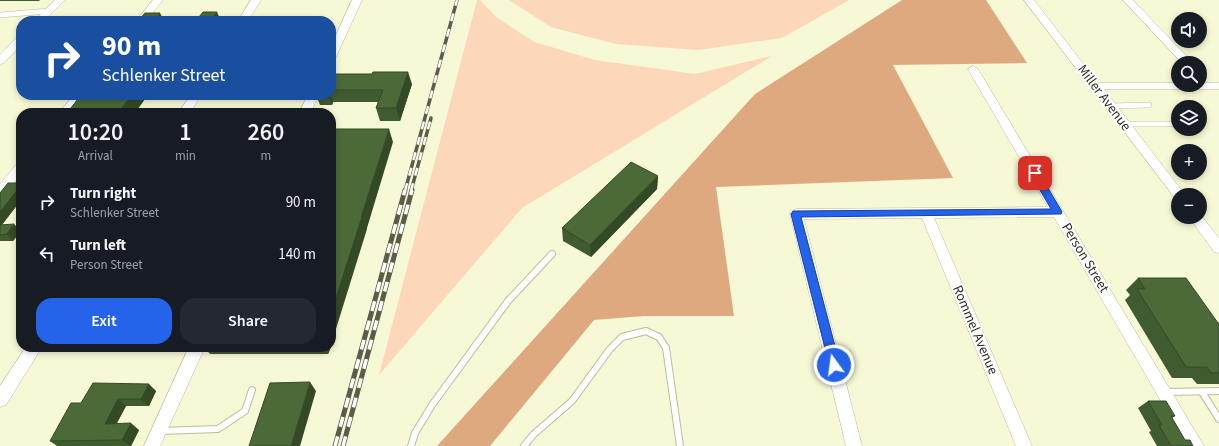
<!DOCTYPE html>
<html lang="en">
<head>
<meta charset="utf-8">
<style>
	:root { --surface:#171b24; --page:#242831; --text:#f1f3f6; --muted:#9ea1a6; --accent:#2563eb }
	body { margin:0; font-family:"Source Sans 3",sans-serif; background:var(--page); color:var(--text); height:100vh; display:flex; flex-direction:column; font-size:15px; white-space:nowrap }
	* { box-sizing:border-box; margin:0 }
	p { font-size:13px; color:var(--muted) }
	.icon { flex:none; width:22px; height:22px; fill:none; stroke:currentColor; stroke-width:2; stroke-linecap:round; stroke-linejoin:round }
	.map { position:relative; flex:1; overflow:hidden }
	.sheet { position:absolute; left:16px; top:108px; width:320px; height:244px; display:flex; flex-direction:column; background:var(--surface); border-radius:16px; box-shadow:0 2px 6px #0003 }
	.sheet>* { flex:none }
	.banner { position:absolute; left:16px; top:16px; width:320px; height:84px; border-radius:16px; box-shadow:0 2px 6px #0003; background:#1a4fa0; color:#fff; overflow:hidden }
	.fabs { position:absolute; left:1171px; top:12px; display:grid; gap:8px }
	.fabs a { display:grid; place-items:center; width:36px; height:36px; border-radius:50%; background:var(--surface); box-shadow:0 2px 6px #0003; font-size:20px }
	.pin { position:absolute; display:grid; place-items:center; width:34px; height:34px; color:#fff; margin:-17px; border-radius:8px; box-shadow:0 2px 6px #0006 }
	.me { position:absolute; width:44px; margin:-22px; rotate:346deg; stroke-linejoin:round; filter:drop-shadow(0 0 3px #0008) }
	.turn { display:flex; align-items:center; gap:14px; height:84px; padding:0 20px; font-size:18px }
	.turn .icon { width:52px; height:52px; stroke-width:2.5 }
	.turn b { display:block; font-size:28px; line-height:34px }
	.eta { display:flex; justify-content:space-evenly; align-items:center; height:68px; text-align:center }
	.eta b { font-size:24px; font-weight:600; line-height:28px }
	.cta { display:flex; gap:8px; margin-top:auto; padding:8px 20px }
	.cta a { flex:1; height:46px; border-radius:16px; background:var(--accent); color:#fff; font-size:16px; font-weight:600; line-height:46px; text-align:center }
	.cta a+a { background:var(--page); color:var(--text) }
	ul { padding:0; list-style:none }
	li { display:flex; align-items:center; gap:12px; height:52px; padding:0 20px }
	li div { flex:1 }
	li b { display:block; font-size:15px }
	li em { font-style:normal }
	.map>svg:first-child { display:block }
	.green { fill:#fdd7ba }
	.forest { fill:#dfa980 }
	.lines { fill:none; stroke-linecap:round; stroke-linejoin:round }
	.lane-far1-casing { stroke:#bcbd9b; stroke-width:6 }
	.lane-casing { stroke:#bcbd9b; stroke-width:8 }
	.street-casing { stroke:#bcbd9b; stroke-width:1 }
	.lane-far1 { stroke:#fff; stroke-width:5 }
	.lane { stroke:#fff; stroke-width:6 }
	.street { fill:#fff; fill-rule:evenodd }
	.rail-far1-casing { stroke:#5c5c4a; stroke-width:3.5 }
	.rail-casing { stroke:#5c5c4a; stroke-width:5 }
	.rail-far1 { stroke:#fff; stroke-width:2.5; stroke-dasharray:8; stroke-linecap:butt }
	.rail { stroke:#fff; stroke-width:3.5; stroke-dasharray:10; stroke-linecap:butt }
	.wall { fill:#405b2f }
	.shaded-wall { fill:#344a26 }
	.building { fill:#4b6a37; stroke:#344a26 }
	.route { fill:#2563eb; stroke:#184099 }
	.labels { text-anchor:middle; dominant-baseline:central; stroke-width:4; stroke-linejoin:round; paint-order:stroke }
	.street-label { font-size:14px; fill:#2d2d20; stroke:#fff }
</style>
</head>
<body>
<div class="map">
<svg width="1219" height="446" viewBox="0 0 1219 446">
	<rect width="100%" height="100%" fill="#f7f8d5"/>
	<!-- green -->
	<g class="green">
		<polygon points="477,0 480,0 496,17 534,42 595,60 695,74 772,56 522,208 379,375"/>
		<polygon points="509,0 849,0 782,38 698,50 616,44 551,27"/>
	</g>
	<!-- forest -->
	<polygon class="forest" points="902,0 986,0 1027,63 893,65 953,178 716,187 734,316 644,316 594,320 490,446 437,446 755,94"/>
	<g class="lines">
		<defs>
			<g id="lane-far1">
				<polyline points="0,15 49,11"/>
				<polyline points="1110,106 1149,105"/>
				<polyline points="1124,124 1172,124"/>
			</g>
			<g id="lane">
				<polyline points="1165,392 1219,391"/>
				<polyline points="1202,392 1219,419"/>
				<polyline points="160,431 218,429 245,411 252,390"/>
				<polyline points="411,446 415,433 432,405 508,301 552,254"/>
				<polyline points="524,446 534,434 572,401 610,349 622,337 646,331 659,337 666,348 680,446"/>
			</g>
			<g id="street">
				<polygon points="55,0 65,0 44,21 34,21"/>
				<polygon points="153,0 163,0 146,21 136,21"/>
				<polygon points="251,0 261,0 248,21 238,21"/>
				<polygon points="352,0 362,0 336,57 331,60 331,46"/>
				<polygon points="1024,0 1034,0 1098,83 1178,83 1178,85 1200,85 1200,83 1219,83 1219,89 1104,89 1185,195 1178,195 1178,199 1175,198"/>
				<polygon points="1123,0 1133,0 1193,63 1182,63"/>
				<polygon points="21,36 21,45 4,63 0,64 0,55 17,37"/>
				<polygon points="973,66 978,69 1204,446 1187,446 1054,217 934,218 1032,446 1016,446 922,218 804,219 862,446 846,446 790,214 791,211 796,209 1048,207 968,69"/>
				<polygon points="74,95 85,95 71,113 59,113"/>
				<polygon points="191,95 201,95 190,113 178,113"/>
				<polygon points="308,95 318,95 311,113 299,113"/>
				<polygon points="21,163 21,175 4,195 0,197 0,184 17,164"/>
				<polygon points="1200,214 1219,238 1219,253 1214,252 1189,217 1200,217"/>
				<polygon points="26,347 42,347 6,405 0,407 0,386"/>
				<polygon points="189,347 205,347 160,446 144,446"/>
			</g>
		</defs>
		<!-- lane-far1 casing -->
		<use href="#lane-far1" class="lane-far1-casing"/>
		<!-- lane casing -->
		<use href="#lane" class="lane-casing"/>
		<!-- street casing -->
		<use href="#street" class="street-casing"/>
		<!-- lane-far1 -->
		<use href="#lane-far1" class="lane-far1"/>
		<!-- lane -->
		<use href="#lane" class="lane"/>
		<!-- street -->
		<use href="#street" class="street"/>
		<defs>
			<g id="rail-far1">
				<polyline points="405,191 457,0"/>
				<polyline points="411,191 431,118"/>
			</g>
			<g id="rail">
				<polyline points="335,446 405,190"/>
				<polyline points="343,446 412,190"/>
			</g>
		</defs>
		<!-- rail-far1 casing -->
		<use href="#rail-far1" class="rail-far1-casing"/>
		<!-- rail casing -->
		<use href="#rail" class="rail-casing"/>
		<!-- rail-far1 -->
		<use href="#rail-far1" class="rail-far1"/>
		<!-- rail -->
		<use href="#rail" class="rail"/>
	</g>
	<!-- wall -->
	<g class="wall">
		<polygon points="0,0 40,0 39,1 0,1"/>
		<polygon points="331,74 412,84 400,121 380,121 376,108 378,102 333,102 332,105 320,105 316,95 331,95"/>
		<polygon points="658,176 657,189 591,257 563,241 562,228"/>
		<polygon points="21,183 21,200 2,225 21,231 13,241 0,241 0,193"/>
		<polygon points="1138,278 1218,323 1219,323 1219,384 1197,384 1192,378 1172,378 1125,300 1130,295 1126,290"/>
		<polygon points="204,347 331,347 328,354 210,354"/>
		<polygon points="156,391 149,406 126,406 117,423 139,430 131,446 57,446 50,441 81,403"/>
		<polygon points="1148,401 1175,416 1172,418 1185,440 1193,446 1157,446 1149,432 1151,431 1138,408"/>
	</g>
	<!-- shaded-wall -->
	<g class="shaded-wall">
		<polygon points="217,12 221,21 211,21"/>
		<polygon points="160,13 164,21 157,17"/>
		<polygon points="408,72 412,84 400,121 396,108"/>
		<polygon points="131,95 148,95 135,113 118,113"/>
		<polygon points="328,95 330,95 333,102 332,105"/>
		<polygon points="389,129 393,142 367,228 367,229 331,345 331,313 361,217"/>
		<polygon points="658,176 657,189 591,257 590,245"/>
		<polygon points="21,185 21,200 0,227 0,212"/>
		<polygon points="14,224 21,231 13,241 7,234"/>
		<polygon points="324,347 331,347 328,354"/>
		<polygon points="310,382 316,391 300,446 291,446"/>
		<polygon points="149,384 156,391 149,406 141,399"/>
		<polygon points="118,399 126,406 113,430 105,424"/>
		<polygon points="131,423 139,430 131,446 130,446 122,440"/>
	</g>
	<!-- building -->
	<g class="building">
		<polygon points="203,12 217,12 211,21 138,21 145,13 160,13 157,17 199,17"/>
		<polygon points="373,72 408,72 396,108 376,108 383,90 331,90 331,74 372,74"/>
		<polygon points="81,95 131,95 118,113 67,113"/>
		<polygon points="331,129 389,129 361,217 362,217 331,313"/>
		<polygon points="631,162 658,176 590,245 562,228"/>
		<polygon points="8,183 21,183 21,185 0,212 0,193"/>
		<polygon points="14,224 7,234 0,235 0,225"/>
		<polygon points="1138,278 1186,278 1218,323 1219,323 1219,373 1211,373 1207,367 1186,367 1137,289 1145,289"/>
		<polygon points="310,382 291,446 249,446 270,383"/>
		<polygon points="93,383 149,384 141,399 118,399 105,424 131,423 122,440 50,441 71,403 81,403"/>
		<polygon points="1148,401 1166,401 1175,416 1171,416 1185,440 1190,440 1193,446 1171,446 1159,425 1162,425"/>
	</g>
	<!-- route -->
	<polygon class="route" points="1035,170 1038,171 1061,210 1062,212 1061,214 801,217 840,365 838,368 834,370 830,368 791,214 793,211 1051,209 1030,173"/>
	<g class="labels">
		<!-- street labels -->
		<g class="street-label">
			<text transform="translate(1104 98) rotate(53)">Miller Avenue</text>
			<text transform="translate(1085 258) rotate(59)">Person Street</text>
			<text transform="translate(975 330) rotate(67)">Rommel Avenue</text>
		</g>
	</g>
</svg>
<div class="fabs">
<a><svg class="icon" aria-label="sound" viewBox="0 0 24 24"><path d="M4 9h4l5-4v14l-5-4H4zM17 9q2 3 0 6"/></svg></a>
<a><svg class="icon" aria-label="search" viewBox="0 0 24 24"><circle cx="10" cy="10" r="6"/><path d="M15 15l6 6"/></svg></a>
<a><svg class="icon" aria-label="layers" viewBox="0 0 24 24"><path d="M12 4l9 5-9 5-9-5zM3 14l9 5 9-5"/></svg></a>
<a>+</a>
<a>−</a>
</div>
<div class="pin" style="left:1035px;top:173px;background:#d93025"><svg class="icon" aria-label="arrive" viewBox="0 0 24 24"><path d="M6 21V4h12l-3 4 3 4H6"/></svg></div>
<svg class="me" style="left:834px;top:365px" viewBox="-20 -20 40 40"><circle r="17" fill="#2563eb" stroke="#fff" stroke-width="3"/><path d="M0-11L8 9 0 5-8 9z" fill="#fff"/></svg>
<div class="banner">
<div class="turn"><svg class="icon" aria-label="right" viewBox="0 0 24 24"><path d="M7 20v-9h11M14 6l5 5-5 5"/></svg><div><b>90 m</b>Schlenker Street</div></div>
</div>
<section class="sheet">
<div class="eta">
<div><b>10:20</b><p>Arrival</p></div>
<div><b>1</b><p>min</p></div>
<div><b>260</b><p>m</p></div>
</div>
<ul>
<li><svg class="icon" aria-label="right" viewBox="0 0 24 24"><path d="M7 20v-9h11M14 6l5 5-5 5"/></svg><div><b>Turn right</b><p>Schlenker Street</p></div><em>90 m</em></li>
<li><svg class="icon" aria-label="left" viewBox="0 0 24 24"><path d="M17 20v-9H6M10 6l-5 5 5 5"/></svg><div><b>Turn left</b><p>Person Street</p></div><em>140 m</em></li>
</ul>
<div class="cta"><a>Exit</a><a>Share</a></div>
</section>
</div>
</body>
</html>
